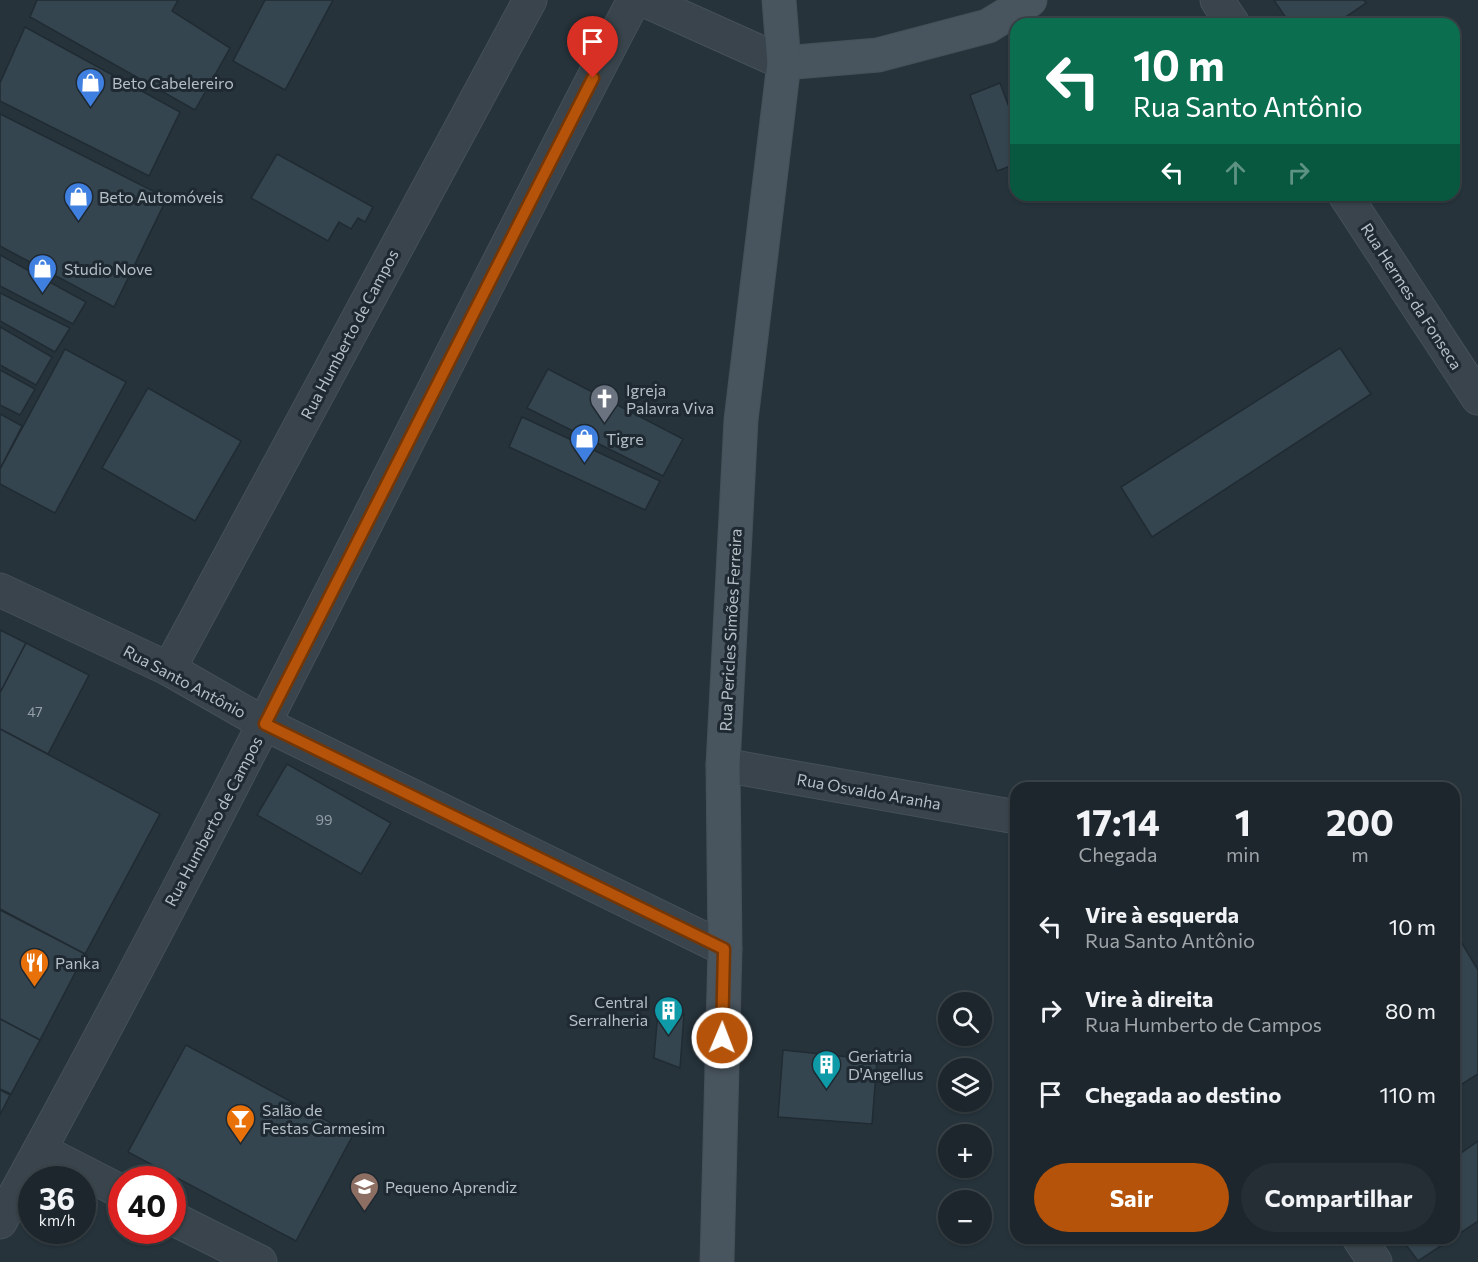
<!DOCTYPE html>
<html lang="pt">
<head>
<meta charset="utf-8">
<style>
	:root { --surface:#1c262c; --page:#252e34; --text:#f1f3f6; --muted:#a0a5a9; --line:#3a4348; --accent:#b45309 }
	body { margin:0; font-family:Commissioner,sans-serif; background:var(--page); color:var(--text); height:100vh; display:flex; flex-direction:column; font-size:22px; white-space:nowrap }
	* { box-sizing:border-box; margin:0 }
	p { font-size:20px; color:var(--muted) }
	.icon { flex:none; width:33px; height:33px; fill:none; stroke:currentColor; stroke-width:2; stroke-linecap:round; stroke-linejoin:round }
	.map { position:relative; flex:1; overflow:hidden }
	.sheet { position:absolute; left:1010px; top:782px; width:450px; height:462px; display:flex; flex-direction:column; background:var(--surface); border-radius:18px; box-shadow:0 2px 4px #0004,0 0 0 2px var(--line) }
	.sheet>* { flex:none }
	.banner { position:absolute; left:1010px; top:18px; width:450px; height:183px; border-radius:18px; box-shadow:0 2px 4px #0004,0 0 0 2px var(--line); background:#0b6e4f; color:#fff; overflow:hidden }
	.buttons { position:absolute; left:938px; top:992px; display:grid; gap:12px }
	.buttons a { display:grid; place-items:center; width:54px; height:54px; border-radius:50%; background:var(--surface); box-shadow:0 2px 4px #0004,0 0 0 2px var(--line); font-size:30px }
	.speed { position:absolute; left:18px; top:1166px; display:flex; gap:12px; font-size:30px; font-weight:700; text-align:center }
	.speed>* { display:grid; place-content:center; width:78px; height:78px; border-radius:50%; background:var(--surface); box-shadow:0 2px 4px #0004,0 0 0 2px var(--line); line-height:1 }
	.speed small { font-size:15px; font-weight:400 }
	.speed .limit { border:9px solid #d22; background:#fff; color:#111 }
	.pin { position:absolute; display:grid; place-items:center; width:51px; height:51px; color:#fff; margin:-62px -26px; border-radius:50% 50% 50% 0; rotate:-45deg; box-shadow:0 0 6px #0007 }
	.pin .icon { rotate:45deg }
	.me { position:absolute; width:66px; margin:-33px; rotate:1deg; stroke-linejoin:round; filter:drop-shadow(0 0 4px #0008) }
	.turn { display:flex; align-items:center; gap:21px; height:126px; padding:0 24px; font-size:27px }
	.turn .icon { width:78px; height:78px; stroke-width:2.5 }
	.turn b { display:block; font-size:42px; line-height:51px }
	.lanes { display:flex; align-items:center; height:57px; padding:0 24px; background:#0003; justify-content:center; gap:30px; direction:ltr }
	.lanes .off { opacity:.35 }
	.eta { display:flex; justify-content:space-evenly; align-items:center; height:102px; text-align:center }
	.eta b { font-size:36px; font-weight:700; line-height:42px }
	.action { display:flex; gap:12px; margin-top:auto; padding:12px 24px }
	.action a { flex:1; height:69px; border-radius:36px; background:var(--accent); color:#fff; font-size:24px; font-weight:700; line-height:69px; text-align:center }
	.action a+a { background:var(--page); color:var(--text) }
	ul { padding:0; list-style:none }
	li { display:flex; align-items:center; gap:18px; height:84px; padding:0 24px }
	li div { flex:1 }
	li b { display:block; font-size:22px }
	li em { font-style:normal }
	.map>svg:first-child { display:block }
	.building { fill:#35454f; stroke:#202b33; stroke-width:1.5 }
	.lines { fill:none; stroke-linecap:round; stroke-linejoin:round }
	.street-casing { stroke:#455058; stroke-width:35 }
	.secondary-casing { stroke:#455058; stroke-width:35 }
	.street { stroke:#39444c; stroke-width:33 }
	.secondary { stroke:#48545e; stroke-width:33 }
	.route-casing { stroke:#753606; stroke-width:15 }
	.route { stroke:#b45309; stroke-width:10 }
	.labels { text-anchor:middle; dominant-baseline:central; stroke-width:6; stroke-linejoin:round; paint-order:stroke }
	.number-label { font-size:14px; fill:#949fa8 }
	.poi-label { font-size:16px; fill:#b5bfc7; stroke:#1e2931; text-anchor:start }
	.street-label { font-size:16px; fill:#b5bfc7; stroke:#1e2931 }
</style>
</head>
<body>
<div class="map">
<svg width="1478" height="1262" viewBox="0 0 1478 1262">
	<rect width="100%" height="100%" fill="#26333b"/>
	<!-- building -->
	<g class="building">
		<polygon points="37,0 178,0 172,11 230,48 195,110 30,17"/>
		<polygon points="265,0 333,0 285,90 233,61"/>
		<polygon points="1274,0 1364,0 1366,3 1335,24 1290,24"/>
		<polygon points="25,27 180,112 149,176 0,101 0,83"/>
		<polygon points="1000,83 1016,126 1016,164 997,171 970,95"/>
		<polygon points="0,114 167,198 114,307 0,246"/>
		<polygon points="277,154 373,207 365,222 358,218 351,229 339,222 328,241 251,198"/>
		<polygon points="0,255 86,302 73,324 0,286"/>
		<polygon points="0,293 70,328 55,352 0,321"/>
		<polygon points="0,327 52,357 36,385 0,365"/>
		<polygon points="1340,348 1371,394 1152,537 1121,487"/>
		<polygon points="65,349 126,382 55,513 0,484 0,469"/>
		<polygon points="548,369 683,439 663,476 527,408"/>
		<polygon points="0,370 35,389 20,415 0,405"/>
		<polygon points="148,388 241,441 195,521 102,468"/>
		<polygon points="0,414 22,426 0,469"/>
		<polygon points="522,417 660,481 645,510 509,447"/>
		<polygon points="0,630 26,643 0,693"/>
		<polygon points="26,643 89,675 48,754 0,729 0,693"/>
		<polygon points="0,729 160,814 85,954 0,909"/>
		<polygon points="287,764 391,823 361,874 257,815"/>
		<polygon points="0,910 85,954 40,1040 0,1019"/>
		<polygon points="1454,930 1478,970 1478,1074 1454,1089"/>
		<polygon points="658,1011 684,1014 680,1068 654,1058"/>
		<polygon points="0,1019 40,1040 11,1094 0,1089"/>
		<polygon points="186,1045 353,1135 296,1241 128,1152"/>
		<polygon points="783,1050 877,1060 872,1124 778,1117"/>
		<polygon points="0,1090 10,1095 0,1115"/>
		<polygon points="1478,1141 1478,1221 1454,1237 1454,1158"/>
		<polygon points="1401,1238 1453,1238 1418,1261"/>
	</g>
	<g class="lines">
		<defs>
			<g id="street">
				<polyline points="644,0 784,63"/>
				<polyline points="1217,0 1233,24"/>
				<polyline points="1345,195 1478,398"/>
				<polyline points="0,590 169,669 265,724 725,949"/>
				<polyline points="169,669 530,0"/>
				<polyline points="723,765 1016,817"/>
				<polyline points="40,1150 122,1192"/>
				<polyline points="172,1218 260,1262"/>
				<path d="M0,1222C222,821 421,407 634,0"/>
				<polyline points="1359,1238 1375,1262"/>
			</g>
			<g id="secondary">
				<polyline points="784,63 878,55 988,26 1030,0"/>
				<polyline points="717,1262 725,949 723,765 741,420 784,63 779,0"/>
			</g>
		</defs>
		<!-- street casing -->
		<use href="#street" class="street-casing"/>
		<!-- secondary casing -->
		<use href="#secondary" class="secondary-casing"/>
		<!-- street -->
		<use href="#street" class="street"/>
		<!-- secondary -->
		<use href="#secondary" class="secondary"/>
	</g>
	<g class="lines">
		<defs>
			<polyline id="route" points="593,78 265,724 724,949 722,1038"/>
		</defs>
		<!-- route casing -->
		<use href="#route" class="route-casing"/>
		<!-- route -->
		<use href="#route" class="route"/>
	</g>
	<!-- icons -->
	<defs>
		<symbol id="shop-pin" viewBox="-11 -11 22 30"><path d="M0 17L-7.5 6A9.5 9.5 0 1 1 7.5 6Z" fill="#3f7fe0" stroke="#1e2931"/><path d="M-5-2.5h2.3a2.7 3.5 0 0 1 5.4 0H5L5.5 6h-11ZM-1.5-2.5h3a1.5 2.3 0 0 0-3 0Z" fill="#fff"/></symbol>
		<symbol id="church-pin" viewBox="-11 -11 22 30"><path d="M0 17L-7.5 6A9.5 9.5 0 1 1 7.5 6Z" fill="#6b7280" stroke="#1e2931"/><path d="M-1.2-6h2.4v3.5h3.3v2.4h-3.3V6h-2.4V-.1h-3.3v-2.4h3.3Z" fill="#fff"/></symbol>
		<symbol id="restaurant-pin" viewBox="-11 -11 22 30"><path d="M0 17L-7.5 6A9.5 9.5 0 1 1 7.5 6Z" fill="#e8710a" stroke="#1e2931"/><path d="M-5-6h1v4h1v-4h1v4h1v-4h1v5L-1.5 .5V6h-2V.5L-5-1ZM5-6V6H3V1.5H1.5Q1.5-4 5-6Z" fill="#fff"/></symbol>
		<symbol id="building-pin" viewBox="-11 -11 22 30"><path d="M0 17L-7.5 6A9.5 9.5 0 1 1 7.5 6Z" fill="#0f9aa8" stroke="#1e2931"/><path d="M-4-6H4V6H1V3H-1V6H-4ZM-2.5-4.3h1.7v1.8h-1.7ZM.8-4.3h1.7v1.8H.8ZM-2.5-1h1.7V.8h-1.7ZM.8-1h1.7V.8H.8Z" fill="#fff"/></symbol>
		<symbol id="bar-pin" viewBox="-11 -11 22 30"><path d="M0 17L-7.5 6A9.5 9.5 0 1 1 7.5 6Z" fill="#e8710a" stroke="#1e2931"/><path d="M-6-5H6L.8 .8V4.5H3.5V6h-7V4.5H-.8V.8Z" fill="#fff"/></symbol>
		<symbol id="school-pin" viewBox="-11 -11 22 30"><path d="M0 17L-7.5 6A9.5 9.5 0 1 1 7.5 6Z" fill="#8d6e63" stroke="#1e2931"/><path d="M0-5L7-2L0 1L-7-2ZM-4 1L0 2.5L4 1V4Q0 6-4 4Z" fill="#fff"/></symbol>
	</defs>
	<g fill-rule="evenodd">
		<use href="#shop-pin" x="74" y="66" width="33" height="45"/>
		<use href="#shop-pin" x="62" y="180" width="33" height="45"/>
		<use href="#shop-pin" x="26" y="252" width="33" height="45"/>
		<use href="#church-pin" x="588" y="382" width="33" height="45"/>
		<use href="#shop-pin" x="568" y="422" width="33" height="45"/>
		<use href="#restaurant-pin" x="18" y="946" width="33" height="45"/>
		<use href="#building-pin" x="652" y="994" width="33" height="45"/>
		<use href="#building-pin" x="810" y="1048" width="33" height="45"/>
		<use href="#bar-pin" x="224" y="1102" width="33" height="45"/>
		<use href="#school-pin" x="348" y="1170" width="33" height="45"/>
	</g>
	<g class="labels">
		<!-- number labels -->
		<g class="number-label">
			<text x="35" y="711">47</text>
			<text x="324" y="819">99</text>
		</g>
		<!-- poi labels -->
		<g class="poi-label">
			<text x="112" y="82">Beto Cabelereiro</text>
			<text x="99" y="196">Beto Automóveis</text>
			<text x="64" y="268">Studio Nove</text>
			<text x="626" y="389">Igreja<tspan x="626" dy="18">Palavra Viva</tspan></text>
			<text x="606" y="438">Tigre</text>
			<text x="55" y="962">Panka</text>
			<text x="648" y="1001" text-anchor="end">Central<tspan x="648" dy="18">Serralheria</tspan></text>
			<text x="848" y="1055">Geriatria<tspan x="848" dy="18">D'Angellus</tspan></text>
			<text x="262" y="1109">Salão de<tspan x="262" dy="18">Festas Carmesim</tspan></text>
			<text x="385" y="1186">Pequeno Aprendiz</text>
		</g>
		<!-- street labels -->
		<g class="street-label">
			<text transform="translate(1412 296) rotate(57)">Rua Hermes da Fonseca</text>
			<text transform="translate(349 334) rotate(-62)">Rua Humberto de Campos</text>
			<text transform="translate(730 630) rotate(-87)">Rua Pericles Simões Ferreira</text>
			<text transform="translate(185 681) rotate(28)">Rua Santo Antônio</text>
			<text transform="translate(869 791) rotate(10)">Rua Osvaldo Aranha</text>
			<text transform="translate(213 821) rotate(-62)">Rua Humberto de Campos</text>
		</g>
	</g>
</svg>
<div class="buttons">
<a><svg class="icon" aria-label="search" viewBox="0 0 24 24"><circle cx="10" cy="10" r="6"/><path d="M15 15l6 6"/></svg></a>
<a><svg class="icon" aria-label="layers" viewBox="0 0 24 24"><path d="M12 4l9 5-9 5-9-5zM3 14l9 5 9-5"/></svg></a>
<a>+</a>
<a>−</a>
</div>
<div class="speed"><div>36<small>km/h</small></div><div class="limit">40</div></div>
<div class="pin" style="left:593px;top:78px;background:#d93025"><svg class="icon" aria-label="arrive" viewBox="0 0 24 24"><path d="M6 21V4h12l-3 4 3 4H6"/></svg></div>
<svg class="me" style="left:722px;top:1038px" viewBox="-20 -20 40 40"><circle r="17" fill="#b45309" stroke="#fff" stroke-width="3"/><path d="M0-11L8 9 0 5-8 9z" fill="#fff"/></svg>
<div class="banner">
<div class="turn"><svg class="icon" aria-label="left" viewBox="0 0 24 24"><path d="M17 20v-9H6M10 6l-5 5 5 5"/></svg><div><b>10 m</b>Rua Santo Antônio</div></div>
<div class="lanes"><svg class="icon" aria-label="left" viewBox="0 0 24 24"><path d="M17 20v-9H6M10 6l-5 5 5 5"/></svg><svg class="icon off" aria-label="ahead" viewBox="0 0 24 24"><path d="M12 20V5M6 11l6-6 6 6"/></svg><svg class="icon off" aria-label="right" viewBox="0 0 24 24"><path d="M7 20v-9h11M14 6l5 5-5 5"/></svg></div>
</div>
<section class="sheet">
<div class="eta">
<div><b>17:14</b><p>Chegada</p></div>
<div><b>1</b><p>min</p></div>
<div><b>200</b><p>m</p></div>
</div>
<ul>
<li><svg class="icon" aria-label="left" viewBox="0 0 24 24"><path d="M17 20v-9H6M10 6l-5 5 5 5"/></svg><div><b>Vire à esquerda</b><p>Rua Santo Antônio</p></div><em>10 m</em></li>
<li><svg class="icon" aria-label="right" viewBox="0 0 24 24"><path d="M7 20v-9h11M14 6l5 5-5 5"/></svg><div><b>Vire à direita</b><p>Rua Humberto de Campos</p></div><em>80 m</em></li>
<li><svg class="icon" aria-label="arrive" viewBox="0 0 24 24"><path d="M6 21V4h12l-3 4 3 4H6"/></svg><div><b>Chegada ao destino</b></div><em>110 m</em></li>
</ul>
<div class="action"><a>Sair</a><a>Compartilhar</a></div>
</section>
</div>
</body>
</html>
